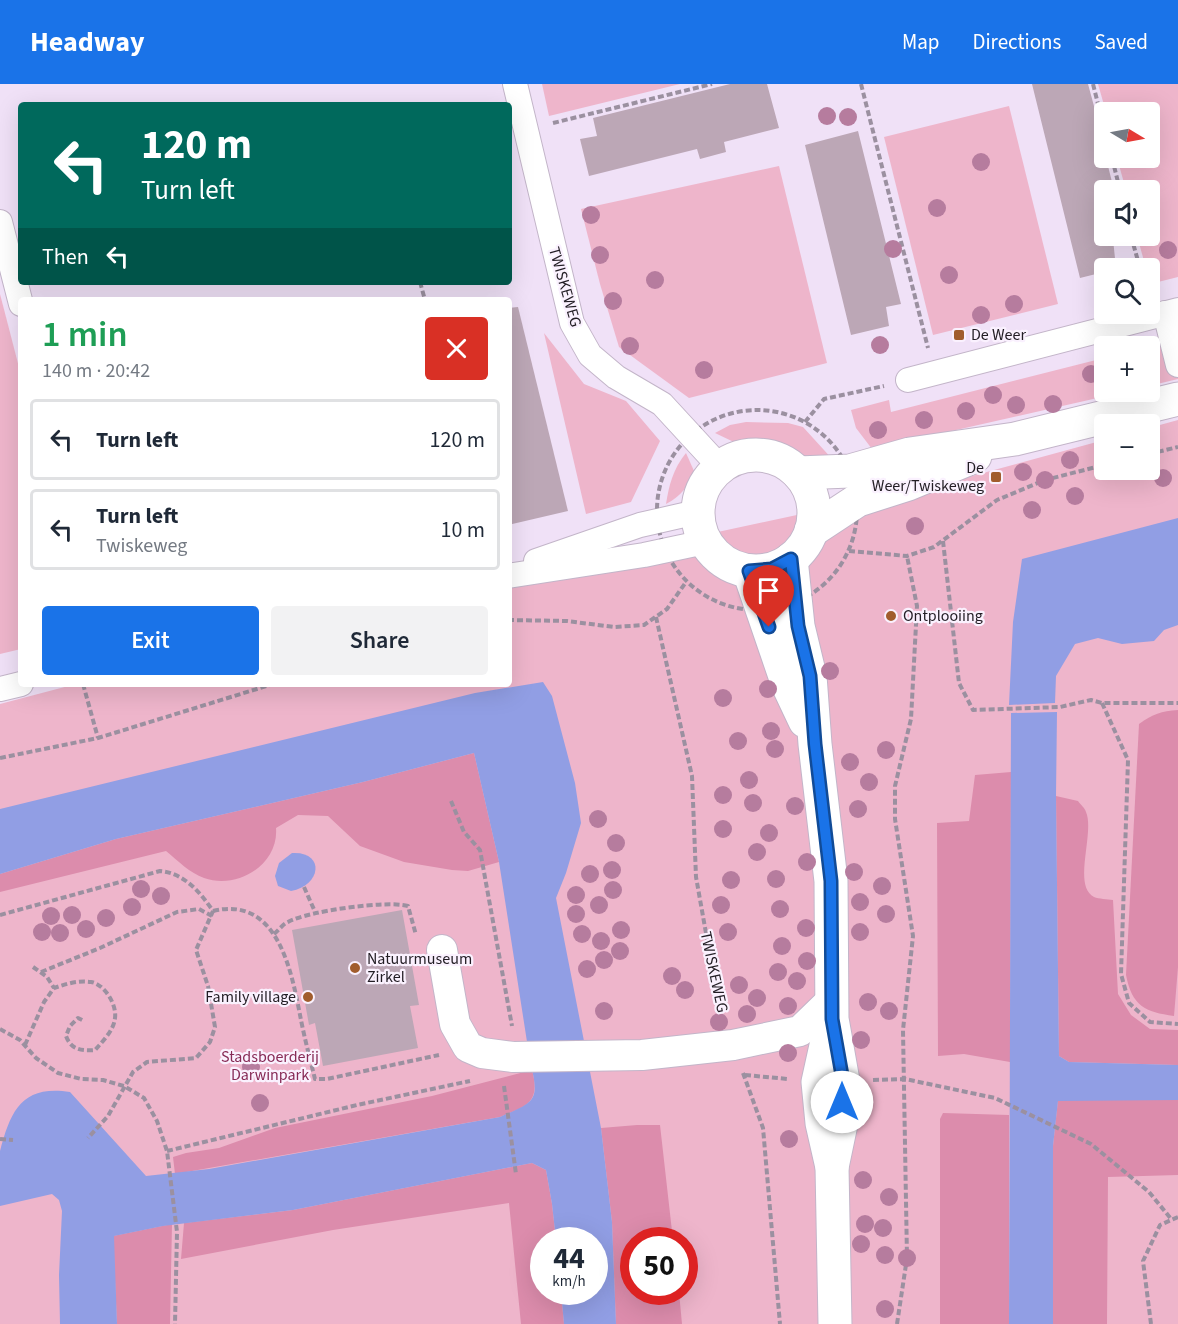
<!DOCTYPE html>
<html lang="en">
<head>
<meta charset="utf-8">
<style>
	:root { --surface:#fff; --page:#f2f2f3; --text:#1f2937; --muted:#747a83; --line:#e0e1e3; --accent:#1a73e8 }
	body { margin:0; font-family:"Source Sans 3",sans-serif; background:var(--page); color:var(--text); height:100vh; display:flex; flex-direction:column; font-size:22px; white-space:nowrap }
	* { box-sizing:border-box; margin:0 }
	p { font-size:20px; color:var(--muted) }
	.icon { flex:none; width:33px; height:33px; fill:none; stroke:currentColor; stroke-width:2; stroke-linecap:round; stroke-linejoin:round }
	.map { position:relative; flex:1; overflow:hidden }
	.panel { position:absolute; left:18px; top:213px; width:494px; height:390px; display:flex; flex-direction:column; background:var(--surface); border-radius:6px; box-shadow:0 6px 24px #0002 }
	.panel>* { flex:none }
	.top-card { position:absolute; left:18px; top:18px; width:494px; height:183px; border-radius:6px; box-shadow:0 6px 24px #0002; background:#00695c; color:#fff; overflow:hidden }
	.needle { width:39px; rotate:100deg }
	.controls { position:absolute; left:1094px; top:18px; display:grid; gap:12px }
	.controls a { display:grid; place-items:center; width:66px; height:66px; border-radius:6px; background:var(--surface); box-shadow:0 6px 24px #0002; font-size:30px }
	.speed { position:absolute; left:530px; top:1143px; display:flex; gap:12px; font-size:30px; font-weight:700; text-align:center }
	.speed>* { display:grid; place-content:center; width:78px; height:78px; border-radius:50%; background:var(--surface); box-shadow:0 6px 24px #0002; line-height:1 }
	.speed small { font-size:15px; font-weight:400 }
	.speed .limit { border:9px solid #d22; background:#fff; color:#111 }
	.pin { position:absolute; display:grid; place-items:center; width:51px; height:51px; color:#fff; margin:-62px -26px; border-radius:50% 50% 50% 0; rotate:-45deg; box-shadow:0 0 6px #0007 }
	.pin .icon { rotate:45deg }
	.me { position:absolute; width:66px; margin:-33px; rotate:0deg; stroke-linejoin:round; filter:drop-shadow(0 0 4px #0008) }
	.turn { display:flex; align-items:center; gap:21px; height:126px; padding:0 24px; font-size:27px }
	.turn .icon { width:78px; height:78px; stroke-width:2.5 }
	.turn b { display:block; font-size:42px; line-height:51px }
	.then { display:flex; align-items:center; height:57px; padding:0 24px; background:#0003; gap:12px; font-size:22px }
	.round { display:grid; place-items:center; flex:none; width:63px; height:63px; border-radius:6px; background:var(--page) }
	.summary { display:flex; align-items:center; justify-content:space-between; height:102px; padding:0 24px }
	h1 { font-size:36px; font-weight:600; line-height:45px; color:#1e9e55 }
	.button { display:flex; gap:12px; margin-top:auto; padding:12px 24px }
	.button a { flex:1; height:69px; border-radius:6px; background:var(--accent); color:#fff; font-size:24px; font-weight:600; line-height:69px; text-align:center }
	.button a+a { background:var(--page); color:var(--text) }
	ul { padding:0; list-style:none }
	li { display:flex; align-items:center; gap:18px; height:81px; margin:0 12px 9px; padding:0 12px; border:3px solid var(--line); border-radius:6px }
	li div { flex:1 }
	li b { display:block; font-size:22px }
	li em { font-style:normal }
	header { display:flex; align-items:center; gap:36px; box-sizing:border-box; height:84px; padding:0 30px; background:var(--accent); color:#fff }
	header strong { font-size:28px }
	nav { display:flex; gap:33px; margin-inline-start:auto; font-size:21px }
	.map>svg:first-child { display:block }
	.green { fill:#eeb5cb; fill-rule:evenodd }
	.forest { fill:#dc8cac }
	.water { fill:#919ee4 }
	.building { fill:#bca7b6 }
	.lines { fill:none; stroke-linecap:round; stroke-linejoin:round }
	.minor-casing { stroke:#c3b5c9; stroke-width:26 }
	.tertiary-casing { stroke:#c3b5c9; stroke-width:32 }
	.secondary-casing { stroke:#c3b5c9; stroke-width:35 }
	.path { stroke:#9b90a0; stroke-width:4; stroke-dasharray:6 3; stroke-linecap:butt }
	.minor { stroke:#fff; stroke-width:24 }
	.tertiary { stroke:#fff; stroke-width:30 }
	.secondary { stroke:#fff; stroke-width:33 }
	.tree { fill:#b67c9e }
	.route-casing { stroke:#114b97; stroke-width:15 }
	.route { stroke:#1a73e8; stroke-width:10 }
	.poi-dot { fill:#a15d2d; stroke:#faf1fe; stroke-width:2 }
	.labels { text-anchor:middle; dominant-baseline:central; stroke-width:4.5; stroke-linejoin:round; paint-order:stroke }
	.street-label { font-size:16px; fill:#221d24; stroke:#faf1fe }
	.poi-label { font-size:16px; fill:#221d24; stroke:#faf1fe; text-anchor:start }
	.park-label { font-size:16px; fill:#872a56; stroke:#faf1fe }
</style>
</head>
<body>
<header>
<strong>Headway</strong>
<nav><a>Map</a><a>Directions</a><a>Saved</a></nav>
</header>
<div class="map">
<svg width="1178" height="1240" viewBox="0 0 1178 1240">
	<rect width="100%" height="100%" fill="#f0e1f7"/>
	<!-- green -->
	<g class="green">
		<polygon points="542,0 680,0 549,32"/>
		<polygon points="1098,0 1178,0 1178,193 1150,200 1149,184 1146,184 1137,152 1149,152 1149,106 1126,106 1117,74 1149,74 1149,28 1106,28"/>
		<polygon points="1009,22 1058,220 933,251 884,53"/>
		<polygon points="779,82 827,279 689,314 619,263 600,200 581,125"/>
		<polygon points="0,210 21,291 21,565 0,570"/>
		<polygon points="544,249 584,300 626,317 660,357 631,418 586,430"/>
		<polygon points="1178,256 1178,295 1149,302 1149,263"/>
		<polygon points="1104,274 1104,308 1124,308 872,365 856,344 851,326 889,316 891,328"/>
		<path d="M1178,336V1240H0V620L76,600H508L509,493L950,398L1104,356V386H1149V344ZM543,1156H594V1208H543ZM633,1156H684V1208H633Z"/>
		<polygon points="746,338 788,339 803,343 834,377 811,379 784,362 752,356 738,360 715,349 730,341"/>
		<path d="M686,369L694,387C688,403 681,412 666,420C669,401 673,385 686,369Z"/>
	</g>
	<!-- forest -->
	<g class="forest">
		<path d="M1178,626V883L1174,932C1145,928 1132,922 1126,891L1139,640C1153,630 1161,627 1178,626Z"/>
		<path d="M474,669L499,778L468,787L452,786L404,778L360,762L328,732L298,731L276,744C279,780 238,806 204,794C190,789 178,777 166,767L0,808V790L116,755L363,698Z"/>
		<polygon points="1011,688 1010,978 964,970 938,972 937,739 969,737 975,691"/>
		<path d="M1056,712L1078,717C1080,720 1085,724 1086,728C1095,749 1072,802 1094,813C1099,815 1107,815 1113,816L1118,910L1131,931L1150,945L1178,946V981L1069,978L1059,972Z"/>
		<path d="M532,986C541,1019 526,1022 500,1033L175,1090L173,1073L186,1069L219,1064L275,1044L432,1012Z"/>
		<polygon points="1058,1016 1178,1016 1178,1091 1108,1093 1107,1240 1053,1240 1053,1062"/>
		<polygon points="943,1029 1009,1031 1009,1240 940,1240 940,1035"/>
		<polygon points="637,1041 660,1041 673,1156 633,1156 633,1208 679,1208 682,1240 616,1240 612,1138 601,1044"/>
		<polygon points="532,1079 546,1086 552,1120 556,1156 543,1156 543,1208 561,1208 564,1240 521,1240 509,1119 333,1146 181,1175 184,1139 293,1126"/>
		<polygon points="172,1140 170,1240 117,1240 113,1152"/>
	</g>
	<!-- water -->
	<g class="water">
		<polygon points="1178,434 1178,541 1164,546 1154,557 1122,560 1098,554 1075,560 1056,592 1055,619 1009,621 1013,538 1022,475"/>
		<path d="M543,598L552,612L575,699L581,739L566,789L556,814L601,1044L612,1138L616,1240H564L561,1208H594V1156H556L552,1120L546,1086L532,1079L293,1126L163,1142L114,1152L117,1240H60L59,1191L62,1127L59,1116L52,1110L0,1122V1067C11,1026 22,1001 70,1008L146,1092L209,1085L500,1033C536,1017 540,1017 530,977L499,778L474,669L363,698L116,755L0,790V725L475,609Z"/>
		<polygon points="1057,628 1056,712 1059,972 1069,978 1178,981 1178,1016 1058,1017 1053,1062 1053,1240 1009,1240 1011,629"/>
		<path d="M292,769C325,767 322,801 291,807L278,802L275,792L279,779Z"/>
	</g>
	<!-- building -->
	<g class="building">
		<polygon points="730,0 767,0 779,44 724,58 726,68 700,75 697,65 589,92 580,55 597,52 593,34"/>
		<polygon points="1032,0 1088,0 1104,59 1104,74 1106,74 1114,106 1104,106 1104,157 1113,155 1116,184 1104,184 1104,188 1080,194"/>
		<polygon points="858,47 901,220 886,223 889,242 851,251 805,61"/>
		<polygon points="518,223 568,427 508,441 508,224"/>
		<polygon points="402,826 419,921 410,922 418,964 323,982 315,939 309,941 292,846"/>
	</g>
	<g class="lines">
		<defs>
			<g id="minor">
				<polyline points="515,0 572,239 590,271 616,293 662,320 720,383"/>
				<polyline points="0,138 21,220"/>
				<polyline points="1165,229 1178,281"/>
				<polyline points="908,296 1178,226"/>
				<polyline points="536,477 640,441 697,428"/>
				<polyline points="508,492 644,471 705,458"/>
				<polyline points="0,605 21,600"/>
			</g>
			<polyline id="tertiary" points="442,866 455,940 468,963 482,969 513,973 642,971 733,961 800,947 832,916"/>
			<g id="secondary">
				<circle cx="756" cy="429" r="58"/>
				<polyline points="798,389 850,387 910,370 1015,355 1178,315"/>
				<polyline points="811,447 858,416 908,400 975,372"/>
				<polyline points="791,475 798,542 810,592 815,660 831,797 832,935 843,997 841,1040 832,1083"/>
				<polyline points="749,487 788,601 805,637"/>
				<polyline points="829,948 818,998 822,1039 832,1083 835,1240"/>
			</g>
		</defs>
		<!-- minor casing -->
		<use href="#minor" class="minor-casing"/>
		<!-- tertiary casing -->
		<use href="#tertiary" class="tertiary-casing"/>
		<!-- secondary casing -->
		<use href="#secondary" class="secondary-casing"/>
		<!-- path -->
		<g class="path">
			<polyline points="861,0 928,264"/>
			<polyline points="1093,0 1104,44"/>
			<polyline points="553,39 712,0"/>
			<polyline points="1112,74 1120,106"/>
			<polyline points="1131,152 1140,184"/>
			<polyline points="420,198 425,216"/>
			<circle cx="757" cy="426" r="100"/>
			<polyline points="805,338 824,315 884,302"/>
			<polyline points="1149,370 1178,363"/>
			<polyline points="943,457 959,599 973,626 1060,623 1091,616 1102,619 1178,619"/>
			<polyline points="849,467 907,472 934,463 997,416 1045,396 1104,381"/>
			<polyline points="656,533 692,692 696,793 719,922 723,933"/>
			<polyline points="508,536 567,537 614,543 644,541 667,525 686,498"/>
			<polyline points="83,600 98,654"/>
			<polyline points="1102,619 1128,676 1121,890 1129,919 1150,938 1178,940"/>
			<polyline points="0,674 98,654 273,600"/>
			<polyline points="451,717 464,748 480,766 512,942"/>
			<polyline points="304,803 316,830"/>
			<path d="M213,827C279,811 292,890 301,936C305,956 310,975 315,995H327L439,971"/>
			<path d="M0,831L160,787C184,789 200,808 213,827L196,866L208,902L215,943L210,958L196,974L147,978L133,988L108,1032L88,1054"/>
			<path d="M274,850C279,846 283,840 288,838C308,827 387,816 408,822L416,851"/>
			<polyline points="33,883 47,893 54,904"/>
			<polyline points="41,888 100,864 177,828 199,825 212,832"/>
			<polyline points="0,945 20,956 36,974 58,989 81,995 103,996 124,1002 144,1014 157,1037 167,1067 177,1148 175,1240"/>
			<path d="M25,961L44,918L54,904C66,900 78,896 91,898C104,900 117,920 115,934C114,946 103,957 95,966C82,967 71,966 66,952L70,942L78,934L84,937"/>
			<polyline points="743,989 763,1044 780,1240"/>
			<polyline points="745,991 788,995"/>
			<polyline points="873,996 905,995 995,1014 1091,1060 1149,1108 1172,1136"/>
			<polyline points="504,1002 516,1090"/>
			<polyline points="0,1055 13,1056"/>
			<polyline points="167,1067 357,1021 470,997"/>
			<polyline points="897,1240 907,1174 903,946 913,852 895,735 895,702 911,635 917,522 907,472"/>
			<polyline points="1151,1240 1143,1177 1160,1141 1178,1133"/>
		</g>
		<!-- minor -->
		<use href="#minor" class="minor"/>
		<!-- tertiary -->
		<use href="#tertiary" class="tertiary"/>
		<!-- secondary -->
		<use href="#secondary" class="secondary"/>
	</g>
	<!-- trees -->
	<g class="tree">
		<circle cx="827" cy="32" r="9"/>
		<circle cx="848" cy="33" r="9"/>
		<circle cx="981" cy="78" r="9"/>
		<circle cx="937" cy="124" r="9"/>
		<circle cx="591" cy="131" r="9"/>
		<circle cx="893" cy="165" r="9"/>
		<circle cx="1168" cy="166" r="9"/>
		<circle cx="600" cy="171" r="9"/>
		<circle cx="949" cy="191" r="9"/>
		<circle cx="655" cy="196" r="9"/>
		<circle cx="613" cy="217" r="9"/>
		<circle cx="1014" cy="220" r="9"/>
		<circle cx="981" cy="231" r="9"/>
		<circle cx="880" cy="261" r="9"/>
		<circle cx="630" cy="262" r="9"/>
		<circle cx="704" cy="286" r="9"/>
		<circle cx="1091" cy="290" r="9"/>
		<circle cx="993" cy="311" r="9"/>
		<circle cx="1053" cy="320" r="9"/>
		<circle cx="1016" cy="321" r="9"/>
		<circle cx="966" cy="327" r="9"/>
		<circle cx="924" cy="336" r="9"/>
		<circle cx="878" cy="346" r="9"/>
		<circle cx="1070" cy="376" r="9"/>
		<circle cx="1023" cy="388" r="9"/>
		<circle cx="1163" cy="394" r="9"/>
		<circle cx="1045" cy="396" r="9"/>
		<circle cx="1075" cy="412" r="9"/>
		<circle cx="1032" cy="426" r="9"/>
		<circle cx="915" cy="442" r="9"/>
		<circle cx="830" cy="587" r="9"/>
		<circle cx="768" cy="605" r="9"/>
		<circle cx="723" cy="614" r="9"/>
		<circle cx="771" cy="647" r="9"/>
		<circle cx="738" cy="657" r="9"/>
		<circle cx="775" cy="665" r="9"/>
		<circle cx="886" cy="666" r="9"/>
		<circle cx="850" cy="678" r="9"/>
		<circle cx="749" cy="696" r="9"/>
		<circle cx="869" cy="698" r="9"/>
		<circle cx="723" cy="711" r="9"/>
		<circle cx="753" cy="719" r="9"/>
		<circle cx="795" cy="722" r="9"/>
		<circle cx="858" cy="725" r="9"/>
		<circle cx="598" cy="735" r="9"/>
		<circle cx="723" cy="745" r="9"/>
		<circle cx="769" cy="749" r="9"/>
		<circle cx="616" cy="759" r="9"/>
		<circle cx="757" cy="768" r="9"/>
		<circle cx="807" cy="778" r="9"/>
		<circle cx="612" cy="786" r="9"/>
		<circle cx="854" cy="788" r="9"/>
		<circle cx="590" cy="790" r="9"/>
		<circle cx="776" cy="795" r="9"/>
		<circle cx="731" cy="796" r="9"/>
		<circle cx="882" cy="802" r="9"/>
		<circle cx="141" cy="805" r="9"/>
		<circle cx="613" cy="806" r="9"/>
		<circle cx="576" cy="811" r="9"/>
		<circle cx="161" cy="812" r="9"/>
		<circle cx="860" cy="818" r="9"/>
		<circle cx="599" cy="821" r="9"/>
		<circle cx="721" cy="821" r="9"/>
		<circle cx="132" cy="823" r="9"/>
		<circle cx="780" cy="825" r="9"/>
		<circle cx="576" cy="830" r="9"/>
		<circle cx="886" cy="830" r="9"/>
		<circle cx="72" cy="831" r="9"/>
		<circle cx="51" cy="832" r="9"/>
		<circle cx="106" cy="834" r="9"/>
		<circle cx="806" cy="844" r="9"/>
		<circle cx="86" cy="845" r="9"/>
		<circle cx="621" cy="846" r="9"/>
		<circle cx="42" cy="848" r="9"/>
		<circle cx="728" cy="848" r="9"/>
		<circle cx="860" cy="848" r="9"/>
		<circle cx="60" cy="849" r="9"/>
		<circle cx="582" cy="850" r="9"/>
		<circle cx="601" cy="857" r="9"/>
		<circle cx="782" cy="862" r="9"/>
		<circle cx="620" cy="867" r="9"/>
		<circle cx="604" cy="876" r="9"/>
		<circle cx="807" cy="877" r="9"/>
		<circle cx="587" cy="885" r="9"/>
		<circle cx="778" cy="888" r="9"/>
		<circle cx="672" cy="892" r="9"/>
		<circle cx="797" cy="897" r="9"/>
		<circle cx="739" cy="901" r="9"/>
		<circle cx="685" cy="906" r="9"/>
		<circle cx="757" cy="914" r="9"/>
		<circle cx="868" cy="918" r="9"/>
		<circle cx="788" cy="922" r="9"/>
		<circle cx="604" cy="927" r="9"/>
		<circle cx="889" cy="927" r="9"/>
		<circle cx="747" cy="930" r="9"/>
		<circle cx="719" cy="938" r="9"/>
		<circle cx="861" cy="956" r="9"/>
		<circle cx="788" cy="969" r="9"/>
		<circle cx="251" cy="983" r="9"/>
		<circle cx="260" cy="1019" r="9"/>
		<circle cx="789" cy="1055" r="9"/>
		<circle cx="863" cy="1096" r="9"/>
		<circle cx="889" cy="1113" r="9"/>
		<circle cx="865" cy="1140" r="9"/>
		<circle cx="883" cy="1144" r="9"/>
		<circle cx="861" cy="1160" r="9"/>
		<circle cx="885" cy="1171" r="9"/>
		<circle cx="907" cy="1174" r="9"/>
		<circle cx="885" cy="1225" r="9"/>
	</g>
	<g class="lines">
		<defs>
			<polyline id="route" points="769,543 749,487 772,485 791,475 798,542 810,592 815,660 831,797 832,935 843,997 842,1018"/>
		</defs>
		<!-- route casing -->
		<use href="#route" class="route-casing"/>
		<!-- route -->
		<use href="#route" class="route"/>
	</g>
	<!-- markers -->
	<g class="poi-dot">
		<rect x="953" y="245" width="12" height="12" rx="3"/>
		<rect x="990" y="387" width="12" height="12" rx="3"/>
		<circle cx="891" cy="532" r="6"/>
		<circle cx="355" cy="884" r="6"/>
		<circle cx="308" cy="913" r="6"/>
	</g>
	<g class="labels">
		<!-- street labels -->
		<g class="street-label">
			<text transform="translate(565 203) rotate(74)">TWISKEWEG</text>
			<text transform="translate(714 888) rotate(78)">TWISKEWEG</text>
		</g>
		<!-- poi labels -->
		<g class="poi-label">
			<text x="971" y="251">De Weer</text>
			<text x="984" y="384" text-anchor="end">De<tspan x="984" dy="18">Weer/Twiskeweg</tspan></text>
			<text x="903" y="532">Ontplooiing</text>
			<text x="367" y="875">Natuurmuseum<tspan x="367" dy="18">Zirkel</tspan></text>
			<text x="296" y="913" text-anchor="end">Family village</text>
		</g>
		<!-- park labels -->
		<g class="park-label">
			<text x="270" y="973">Stadsboerderij<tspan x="270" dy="18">Darwinpark</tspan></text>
		</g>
	</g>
</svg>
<div class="controls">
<a><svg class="needle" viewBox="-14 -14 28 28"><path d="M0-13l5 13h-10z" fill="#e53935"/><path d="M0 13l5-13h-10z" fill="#747a83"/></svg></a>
<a><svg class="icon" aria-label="sound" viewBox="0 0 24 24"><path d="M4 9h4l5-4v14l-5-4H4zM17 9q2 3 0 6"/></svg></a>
<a><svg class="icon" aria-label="search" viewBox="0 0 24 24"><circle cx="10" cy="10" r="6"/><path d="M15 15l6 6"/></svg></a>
<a>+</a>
<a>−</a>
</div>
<div class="speed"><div>44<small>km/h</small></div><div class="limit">50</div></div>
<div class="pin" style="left:769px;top:543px;background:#d93025"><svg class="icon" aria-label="arrive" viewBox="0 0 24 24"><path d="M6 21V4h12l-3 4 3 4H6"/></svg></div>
<svg class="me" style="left:842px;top:1018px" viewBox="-20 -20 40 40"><circle r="19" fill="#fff"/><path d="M0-13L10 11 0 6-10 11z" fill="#1a73e8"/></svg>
<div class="top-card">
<div class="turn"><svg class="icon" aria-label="left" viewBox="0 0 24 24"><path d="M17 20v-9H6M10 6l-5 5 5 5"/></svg><div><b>120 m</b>Turn left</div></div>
<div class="then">Then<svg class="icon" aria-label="left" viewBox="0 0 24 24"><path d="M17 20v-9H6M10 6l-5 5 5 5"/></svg></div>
</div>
<section class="panel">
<div class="summary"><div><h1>1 min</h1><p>140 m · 20:42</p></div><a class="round" style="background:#d93025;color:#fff"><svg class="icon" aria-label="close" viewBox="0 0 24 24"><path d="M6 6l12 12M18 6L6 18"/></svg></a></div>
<ul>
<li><svg class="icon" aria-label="left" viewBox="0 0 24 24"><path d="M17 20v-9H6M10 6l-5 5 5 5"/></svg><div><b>Turn left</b></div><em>120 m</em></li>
<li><svg class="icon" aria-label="left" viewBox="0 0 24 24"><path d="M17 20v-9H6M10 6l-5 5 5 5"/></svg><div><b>Turn left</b><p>Twiskeweg</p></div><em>10 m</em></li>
</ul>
<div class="button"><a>Exit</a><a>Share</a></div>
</section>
</div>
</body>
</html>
